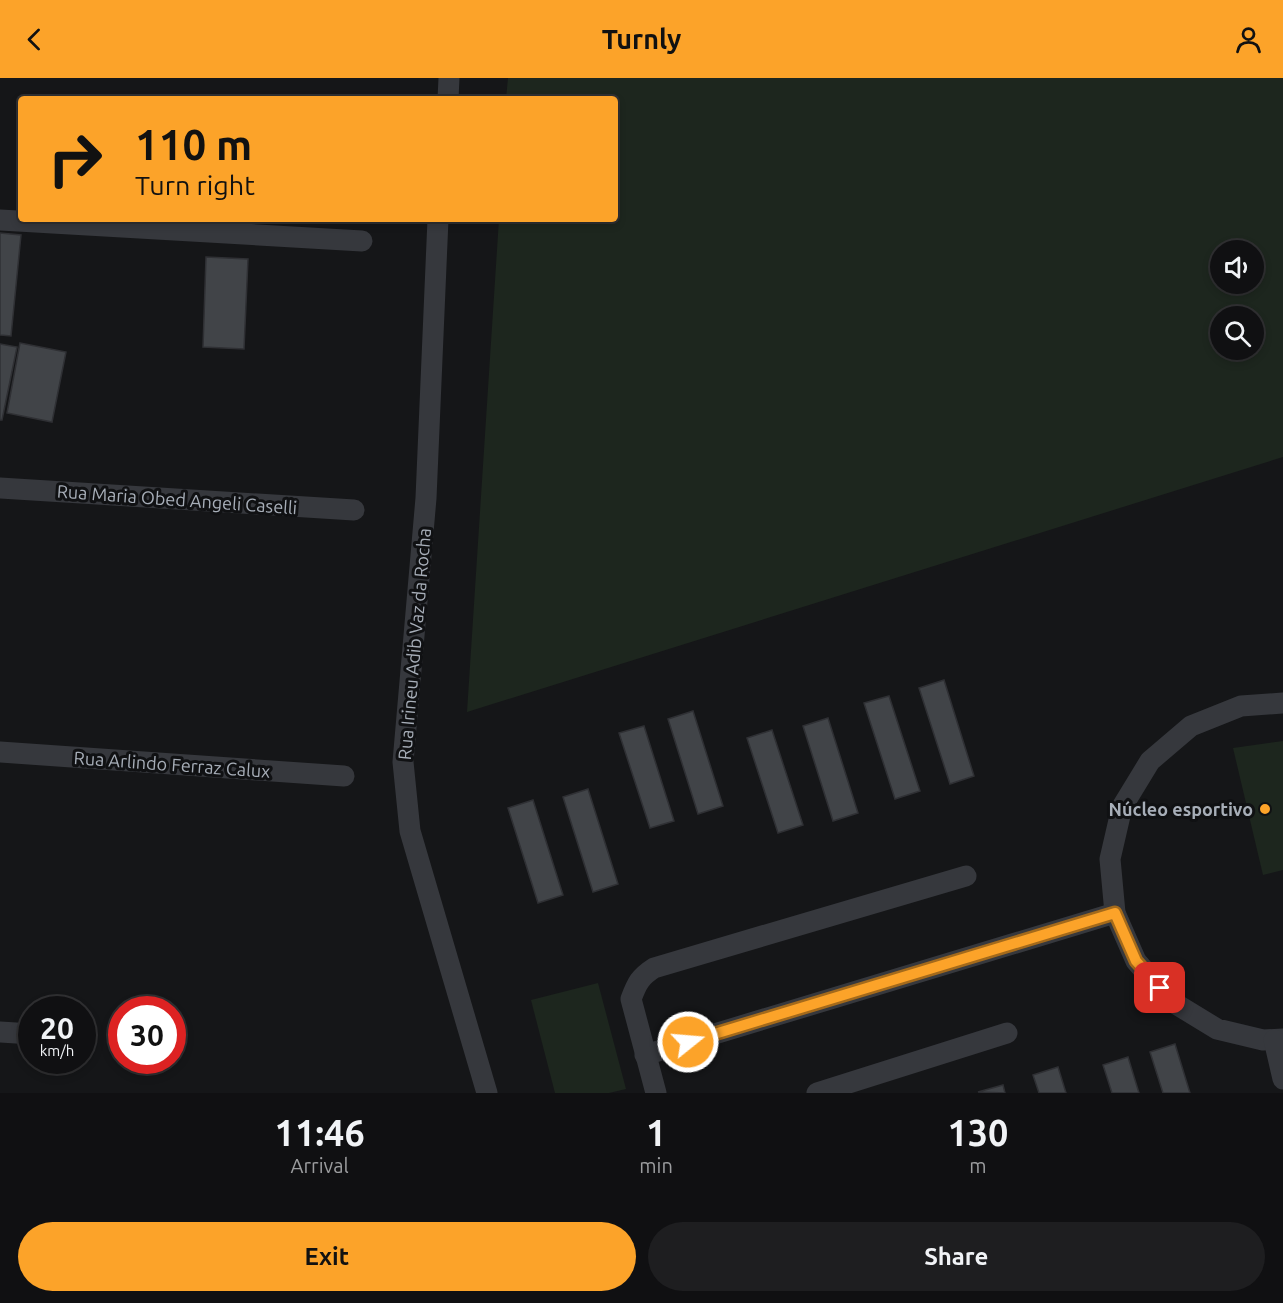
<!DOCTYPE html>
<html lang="en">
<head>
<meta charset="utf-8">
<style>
	:root { --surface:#101012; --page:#1e1e20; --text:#f1f3f6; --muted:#9c9d9f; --line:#303032; --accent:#fca329 }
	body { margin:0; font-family:Ubuntu,sans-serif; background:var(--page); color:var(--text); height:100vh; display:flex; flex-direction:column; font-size:22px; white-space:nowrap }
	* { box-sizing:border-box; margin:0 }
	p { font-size:20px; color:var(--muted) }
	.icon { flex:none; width:33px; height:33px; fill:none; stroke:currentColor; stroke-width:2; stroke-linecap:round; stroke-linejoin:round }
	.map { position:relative; height:1015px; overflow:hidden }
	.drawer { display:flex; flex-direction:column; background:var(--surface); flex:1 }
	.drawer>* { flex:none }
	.banner { position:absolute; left:18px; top:18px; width:600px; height:126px; border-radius:6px; box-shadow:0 3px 9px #0003,0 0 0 2px var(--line); background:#fca329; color:#111; overflow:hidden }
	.tools { position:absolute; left:1210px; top:162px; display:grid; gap:12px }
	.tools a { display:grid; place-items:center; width:54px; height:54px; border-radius:50%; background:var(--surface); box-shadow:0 3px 9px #0003,0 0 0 2px var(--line); font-size:30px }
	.speed { position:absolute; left:18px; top:918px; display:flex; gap:12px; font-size:30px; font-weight:700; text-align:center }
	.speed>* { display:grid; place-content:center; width:78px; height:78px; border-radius:50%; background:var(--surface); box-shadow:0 3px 9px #0003,0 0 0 2px var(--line); line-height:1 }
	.speed small { font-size:15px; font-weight:400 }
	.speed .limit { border:9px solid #d22; background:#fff; color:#111 }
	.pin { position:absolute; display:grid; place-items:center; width:51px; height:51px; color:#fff; margin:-26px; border-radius:12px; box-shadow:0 3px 9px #0006 }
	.me { position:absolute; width:66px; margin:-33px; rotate:73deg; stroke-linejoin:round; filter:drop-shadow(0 0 4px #0008) }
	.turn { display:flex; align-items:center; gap:21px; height:126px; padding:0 18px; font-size:27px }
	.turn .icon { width:78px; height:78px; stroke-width:2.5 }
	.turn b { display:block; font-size:42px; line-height:51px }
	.eta { display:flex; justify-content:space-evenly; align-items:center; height:102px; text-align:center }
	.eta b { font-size:36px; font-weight:600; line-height:42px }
	.button { display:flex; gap:12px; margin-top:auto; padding:12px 18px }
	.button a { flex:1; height:69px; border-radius:36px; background:var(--accent); color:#111; font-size:24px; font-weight:600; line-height:69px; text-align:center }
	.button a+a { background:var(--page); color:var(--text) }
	header { display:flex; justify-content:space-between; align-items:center; height:78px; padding:0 18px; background:var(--accent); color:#111; font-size:27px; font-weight:600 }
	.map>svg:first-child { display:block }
	.green { fill:#1d261e; fill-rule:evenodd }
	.building { fill:#414448; stroke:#2f3034; stroke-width:1.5 }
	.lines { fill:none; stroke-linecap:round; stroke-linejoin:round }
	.street { stroke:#36383d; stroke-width:21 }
	.route-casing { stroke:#a46a1b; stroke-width:15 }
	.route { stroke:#fca329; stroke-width:10 }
	.poi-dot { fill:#fca329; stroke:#101113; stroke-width:2 }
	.labels { text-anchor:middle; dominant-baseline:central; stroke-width:6; stroke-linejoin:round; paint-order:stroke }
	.street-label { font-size:18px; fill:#a7aeb8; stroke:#101113 }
	.poi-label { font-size:18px; font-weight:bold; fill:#a7aeb8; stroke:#101113; text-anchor:end }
</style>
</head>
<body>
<header><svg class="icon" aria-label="back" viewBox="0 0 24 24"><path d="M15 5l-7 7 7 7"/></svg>Turnly<svg class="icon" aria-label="person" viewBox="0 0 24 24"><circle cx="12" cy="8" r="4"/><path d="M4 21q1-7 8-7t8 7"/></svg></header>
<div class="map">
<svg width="1283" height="1015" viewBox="0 0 1283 1015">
	<rect width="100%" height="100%" fill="#151618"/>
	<!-- green -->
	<g class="green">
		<path d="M508,0H1283V379L467,634L499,141H615V21H506ZM1221,172H1254V206H1221ZM1221,238H1254V272H1221Z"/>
		<polygon points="1283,663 1283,792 1263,797 1233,670"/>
		<polygon points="598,905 626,1011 609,1015 555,1015 531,922"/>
	</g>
	<!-- building -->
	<g class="building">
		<polygon points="0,155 21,157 11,258 0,257"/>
		<polygon points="206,179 248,181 244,271 203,269"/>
		<polygon points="20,265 66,274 52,344 7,335"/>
		<polygon points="0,266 17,269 2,342 0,342"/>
		<polygon points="944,602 974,698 950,706 919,610"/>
		<polygon points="889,618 920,713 895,721 864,625"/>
		<polygon points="693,633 723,728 698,736 668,641"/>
		<polygon points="828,640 858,735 833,743 803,648"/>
		<polygon points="644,648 674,743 650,750 619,655"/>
		<polygon points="772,652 803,747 778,755 747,660"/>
		<polygon points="588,711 618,806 593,814 563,719"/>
		<polygon points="533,722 563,817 538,825 508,730"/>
		<polygon points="1175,966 1190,1015 1163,1015 1150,974"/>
		<polygon points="1128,979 1139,1015 1112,1015 1103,987"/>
		<polygon points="1058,989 1066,1015 1039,1015 1033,997"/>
		<polygon points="1003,1007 1005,1015 978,1014"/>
	</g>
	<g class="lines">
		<!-- street -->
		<g class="street">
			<polyline points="448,21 449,0"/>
			<polyline points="438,141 426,420 403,684 410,753 487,1015"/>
			<polyline points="0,142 362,163"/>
			<polyline points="0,410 354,432"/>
			<polyline points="1283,625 1241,628 1191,648 1150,683 1122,729 1110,781 1115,835 1136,883 1171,923 1217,951 1263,962 1283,961"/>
			<polyline points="0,674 344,698"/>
			<polyline points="0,954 32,956"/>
			<polyline points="1274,962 1283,1001"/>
			<polyline points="645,977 1115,835"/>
			<path d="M656,1015L631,921C637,905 640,899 654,890L966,798"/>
			<polyline points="817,1015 1007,955"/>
		</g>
	</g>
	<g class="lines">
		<defs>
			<polyline id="route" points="688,964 1115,835 1136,883 1160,910"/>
		</defs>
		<!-- route casing -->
		<use href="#route" class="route-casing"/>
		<!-- route -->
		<use href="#route" class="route"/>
	</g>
	<!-- markers -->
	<circle class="poi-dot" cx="1265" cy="731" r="6"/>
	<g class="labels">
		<!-- street labels -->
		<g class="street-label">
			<text transform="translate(177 421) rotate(4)">Rua Maria Obed Angeli Caselli</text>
			<text transform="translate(414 566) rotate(-85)">Rua Irineu Adib Vaz da Rocha</text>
			<text transform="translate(172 686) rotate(4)">Rua Arlindo Ferraz Calux</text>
		</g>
		<!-- poi labels -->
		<g class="poi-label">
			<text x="1253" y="731">Núcleo esportivo</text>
		</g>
	</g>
</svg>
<div class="tools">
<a><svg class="icon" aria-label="sound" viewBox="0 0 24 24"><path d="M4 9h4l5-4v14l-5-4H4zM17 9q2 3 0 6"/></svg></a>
<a><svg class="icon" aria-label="search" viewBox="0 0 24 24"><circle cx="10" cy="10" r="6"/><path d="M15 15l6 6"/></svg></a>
</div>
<div class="speed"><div>20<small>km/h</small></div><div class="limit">30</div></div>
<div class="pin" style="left:1160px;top:910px;background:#d93025"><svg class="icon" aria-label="arrive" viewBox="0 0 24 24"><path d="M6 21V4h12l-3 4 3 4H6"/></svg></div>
<svg class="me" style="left:688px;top:964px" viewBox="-20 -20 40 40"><circle r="17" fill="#fca329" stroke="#fff" stroke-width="3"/><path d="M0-11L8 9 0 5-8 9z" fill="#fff"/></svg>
<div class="banner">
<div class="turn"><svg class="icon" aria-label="right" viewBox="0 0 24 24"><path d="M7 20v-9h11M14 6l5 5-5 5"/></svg><div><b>110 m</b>Turn right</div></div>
</div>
</div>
<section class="drawer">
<div class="eta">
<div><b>11:46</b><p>Arrival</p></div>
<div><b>1</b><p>min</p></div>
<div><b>130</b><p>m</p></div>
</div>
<div class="button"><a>Exit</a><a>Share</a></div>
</section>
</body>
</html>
